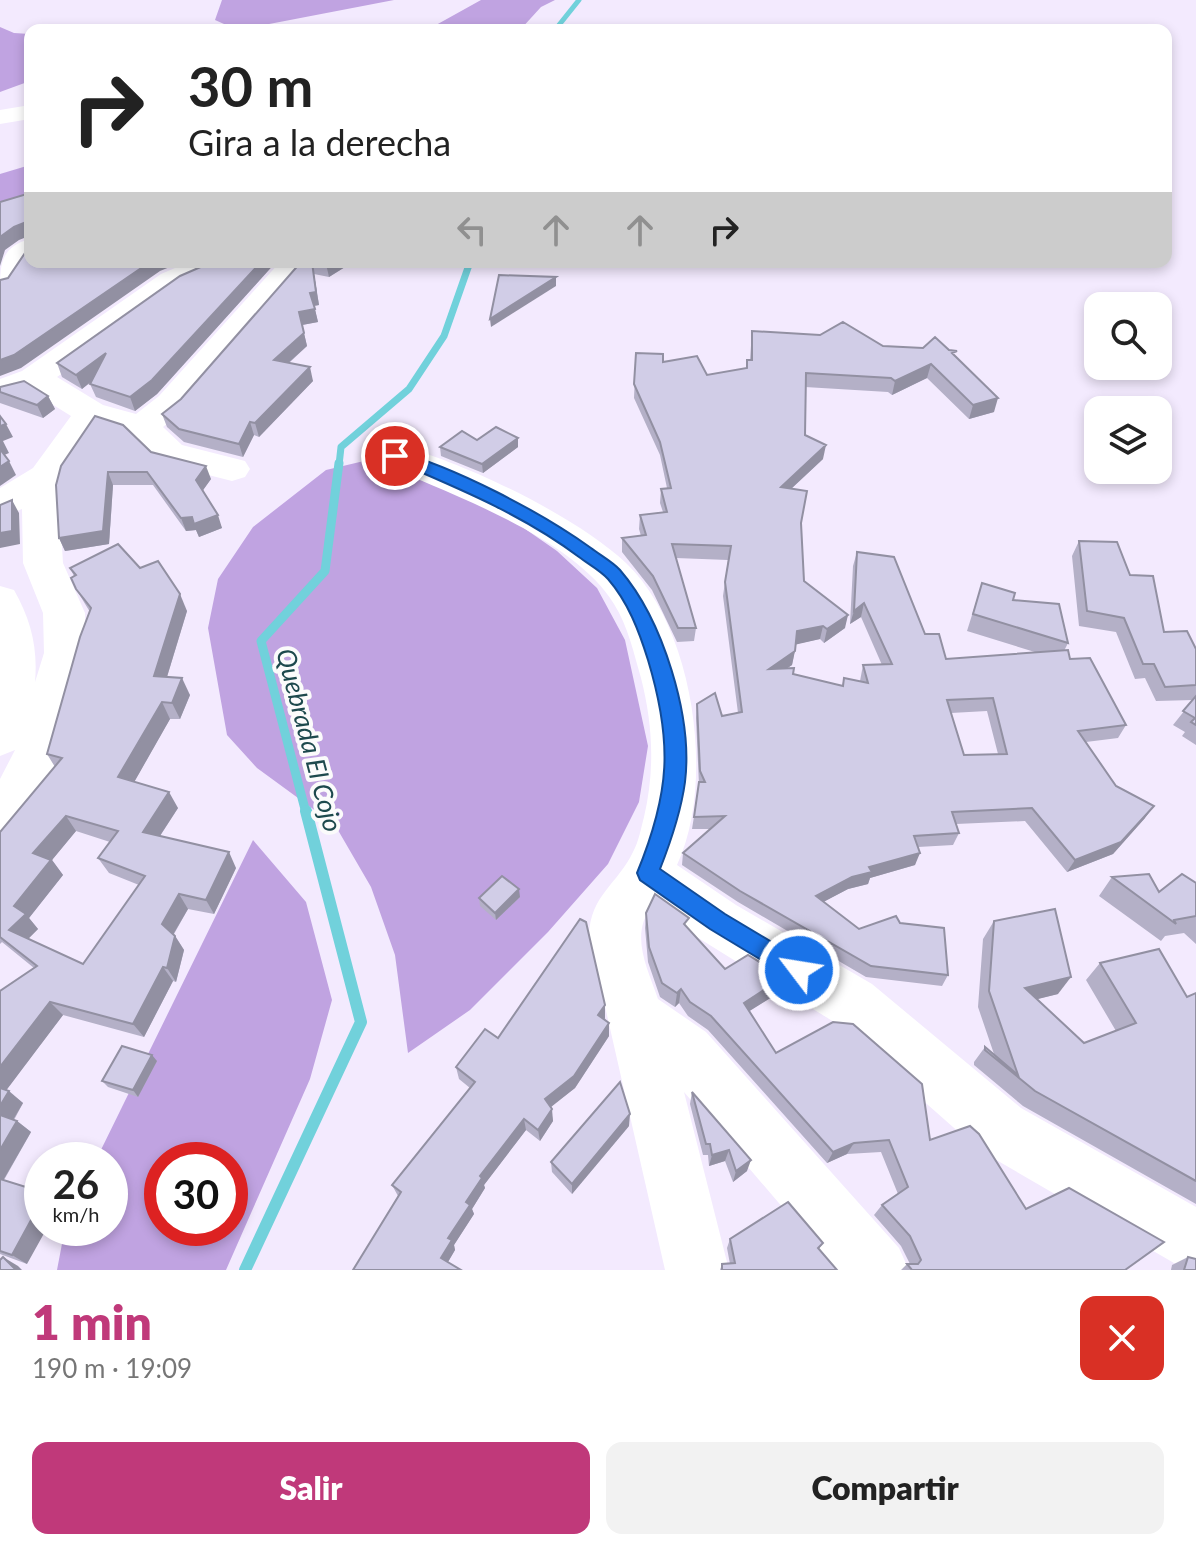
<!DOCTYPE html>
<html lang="es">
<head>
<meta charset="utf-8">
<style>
	:root { --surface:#fff; --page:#f2f2f2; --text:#222; --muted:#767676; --accent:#c0397a }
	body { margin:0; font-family:Lato,sans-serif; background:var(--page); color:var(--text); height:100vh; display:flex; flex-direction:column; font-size:30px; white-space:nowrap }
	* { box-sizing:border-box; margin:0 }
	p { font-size:26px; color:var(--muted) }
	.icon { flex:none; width:44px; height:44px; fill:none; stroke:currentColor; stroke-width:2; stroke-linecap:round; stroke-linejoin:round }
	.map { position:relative; height:1270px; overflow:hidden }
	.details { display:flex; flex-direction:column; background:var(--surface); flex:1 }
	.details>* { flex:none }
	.banner { position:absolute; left:24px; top:24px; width:1148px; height:244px; border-radius:16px; box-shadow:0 4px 12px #0003; background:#fff; color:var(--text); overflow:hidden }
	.buttons { position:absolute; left:1084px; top:292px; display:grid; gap:16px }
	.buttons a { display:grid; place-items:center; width:88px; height:88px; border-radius:16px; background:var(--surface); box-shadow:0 4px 12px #0003; font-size:40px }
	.speed { position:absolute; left:24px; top:1142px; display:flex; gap:16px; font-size:40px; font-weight:700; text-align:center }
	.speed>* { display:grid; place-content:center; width:104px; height:104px; border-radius:50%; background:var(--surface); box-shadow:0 4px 12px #0003; line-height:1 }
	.speed small { font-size:20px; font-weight:400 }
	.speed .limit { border:12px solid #d22; background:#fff; color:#111 }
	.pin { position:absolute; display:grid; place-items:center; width:68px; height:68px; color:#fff; margin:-34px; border:4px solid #fff; border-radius:50%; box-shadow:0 2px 8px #0007 }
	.me { position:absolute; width:88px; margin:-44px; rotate:301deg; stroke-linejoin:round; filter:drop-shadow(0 0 6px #0008) }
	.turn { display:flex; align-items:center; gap:28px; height:168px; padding:0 32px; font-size:36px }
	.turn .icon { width:104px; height:104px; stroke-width:2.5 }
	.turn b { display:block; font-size:56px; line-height:68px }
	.lanes { display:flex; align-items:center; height:76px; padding:0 32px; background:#0003; justify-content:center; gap:40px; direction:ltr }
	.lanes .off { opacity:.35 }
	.round { display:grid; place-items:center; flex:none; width:84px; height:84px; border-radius:16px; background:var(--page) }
	.head { display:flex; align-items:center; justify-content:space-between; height:136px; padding:0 32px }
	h1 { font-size:48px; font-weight:800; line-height:60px; color:var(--accent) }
	.action { display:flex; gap:16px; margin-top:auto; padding:16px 32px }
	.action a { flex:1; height:92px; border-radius:16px; background:var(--accent); color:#fff; font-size:32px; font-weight:800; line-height:92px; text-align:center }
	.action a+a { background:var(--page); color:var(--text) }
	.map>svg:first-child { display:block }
	.forest { fill:#c0a3e1; fill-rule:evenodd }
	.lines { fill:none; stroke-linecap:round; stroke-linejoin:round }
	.stream-far3 { stroke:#71d1db; stroke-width:5 }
	.stream-far2 { stroke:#71d1db; stroke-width:7 }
	.stream-far1 { stroke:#71d1db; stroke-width:9 }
	.stream { stroke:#71d1db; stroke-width:12 }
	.minor { fill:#fff; fill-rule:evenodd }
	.wall { fill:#b4b0c7; fill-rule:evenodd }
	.shaded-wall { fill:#9290a2 }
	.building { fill:#d1cde7; stroke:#9290a2; stroke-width:2; fill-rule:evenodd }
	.route { fill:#1a73e8; stroke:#114b97; stroke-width:2 }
	.labels { text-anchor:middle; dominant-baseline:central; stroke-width:8; stroke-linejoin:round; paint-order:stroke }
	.water-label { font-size:26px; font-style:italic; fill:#1d494d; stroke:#fbfbfb }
</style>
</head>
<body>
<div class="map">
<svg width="1196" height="1270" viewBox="0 0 1196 1270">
	<rect width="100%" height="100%" fill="#f3eafe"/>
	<!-- forest -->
	<g class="forest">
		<polygon points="222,0 394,0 264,25 233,28 215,20"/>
		<polygon points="481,0 555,0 541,7 520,30 427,30"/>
		<polygon points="0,27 14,33 30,34 30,81 0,92"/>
		<polygon points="30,165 30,204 0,214 0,174"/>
		<polygon points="364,461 437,483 505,515 557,551 597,588 625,640 648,746 639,802 608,864 548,932 470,1010 408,1053 395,955 371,887 335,825 257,768 227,735 208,628 218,579 253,527 326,470"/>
		<path d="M253,840L306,902L332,1000L310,1079L226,1270H57L65,1228H110V1160H96ZM162,1160H230V1228H162Z"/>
	</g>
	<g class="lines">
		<!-- stream-far3 -->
		<polyline class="stream-far3" points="555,30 579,0"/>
		<!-- stream-far2 -->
		<polyline class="stream-far2" points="339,465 341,447 409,389 444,336 470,262"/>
		<!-- stream-far1 -->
		<polyline class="stream-far1" points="306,813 261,641 325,571 339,463"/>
		<!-- stream -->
		<polyline class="stream" points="245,1270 361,1022 306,811"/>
		<!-- minor -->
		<g class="minor">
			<polygon points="30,105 30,119 0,124 0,110"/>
			<path d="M30,239V261L11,289L0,292C0,265 0,247 30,239Z"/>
			<path d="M189,262H229L224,268L183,286L57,377L103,405L136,414L159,396L280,262H311L183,410L163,427L182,445L245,461L250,469L245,477L232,481L157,462L130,435L99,426L64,478L59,498L63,563L85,613L86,653L57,765L17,835L0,841V779L15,750L0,756V586L14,590C31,620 38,648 35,682L44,653L43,613L23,563L22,509L0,518V488L33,468L71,416L31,391L0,400V379L22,371L161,274Z"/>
			<path d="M395,444C463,462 575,515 626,563C694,627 716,782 677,865L736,905L872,984L1021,1108L1196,1207V1270L1174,1263L979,1150L834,1022L700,939L653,905C629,934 647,967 658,999L706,1032L899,1248L909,1270H836L684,1092L729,1270H665L589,936C590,895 618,884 633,852C639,841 641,828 644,817C655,770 653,725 641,678C634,654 628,626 614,604C574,538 451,494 382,464L377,456L382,448Z"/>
		</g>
	</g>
	<!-- wall -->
	<g class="wall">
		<polygon points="212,262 276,262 157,394 135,411 96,397 90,384 91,381 82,389 62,377 57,363"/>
		<polygon points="301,262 353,262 329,277 314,274 319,305 314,306 318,322 302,325 307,346 289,363 313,381 259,437 254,435 243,457 184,442 167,427 162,414 181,399"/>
		<path d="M752,331L883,346L956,356L994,412L969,419L927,378L892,395L888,392L805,387V435L823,459L791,489L801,523L804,581L845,628L824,643L820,639L796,644L792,665L787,668L793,674L842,686L844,678L860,681L863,665H882L861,617L850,624L853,566L857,552L946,659L1038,653L967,631L982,583L1013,600L1068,643L1064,651L1070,659L1126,725L1118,738L1086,742L1116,786L1145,818L1113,854L1067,872L1025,821L956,824L959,833L953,845L918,847L915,865L870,878L868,884L848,889L823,902L859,929L900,923L948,975L942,986L866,977L738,902L682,865L683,853L710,829H692L699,785L696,718L697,704L722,716L738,713L723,596L728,560L676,558L696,628L694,641L677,642L652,590L622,552V538L641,536L639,529L640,515L663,512L660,503L661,489L667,488L660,455L634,398L636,353L663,362L707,375L746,368L747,360H750ZM987,711L998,754L964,755L951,713Z"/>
		<polygon points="0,387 48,396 55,409 43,418 0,403"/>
		<polygon points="477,440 518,447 483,473 441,456 440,447"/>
		<polygon points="151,452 211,479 203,490 222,528 199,537 196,530 186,531 153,485 113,485 109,544 65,551 59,538 56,485"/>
		<polygon points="1079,541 1130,575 1164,632 1196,649 1196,745 1182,736 1185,732 1173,725 1193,700 1156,701 1145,678 1135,679 1116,632 1079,626 1072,556"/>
		<path d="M70,568H140L187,611L167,677L190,695L180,719H170L134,782L178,808L160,836L236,868L214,914L188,909L174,934L184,950L176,982L173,981L144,1037L63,1015L6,1090L23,1103L14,1120L17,1121L31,1132L4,1180L27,1264L0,1254V991L34,968L2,942L0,944V832L55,767L47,754L90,612L76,589L74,576ZM76,831L110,842L98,858L109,873L139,885L83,964L28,939L38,929L29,918L63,875L52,860Z"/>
		<polygon points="1112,877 1159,892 1196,883 1196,944 1184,933 1165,936 1161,941 1099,896"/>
		<polygon points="520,897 496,920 480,906 479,898"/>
		<polygon points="646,913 688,928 725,969 784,977 780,992 749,1011 776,1053 930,1140 1026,1209 1125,1270 901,1270 907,1264 910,1264 901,1246 874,1215 882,1205 898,1194 881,1152 847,1154 827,1163 708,1030 688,1016 679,1003 675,1007 660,997 648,962 645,928"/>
		<polygon points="994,921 1058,994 1037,999 1084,1043 1116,1031 1086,980 1100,963 1187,997 1196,993 1196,1204 1023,1106 974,1065 974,1062 985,1047 994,1054 978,1007 983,939"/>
		<polygon points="605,1018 609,1036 575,1088 550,1107 553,1121 540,1141 526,1130 484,1185 485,1188 472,1209 474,1214 454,1245 455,1250 448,1262 353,1270 398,1196 392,1185 470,1088 459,1079 456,1067 498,1038"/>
		<polygon points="157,1061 138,1097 108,1087 102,1081"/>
		<polygon points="692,1092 747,1171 733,1182 725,1161 709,1166 708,1155 703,1155 690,1104"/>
		<polygon points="629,1126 572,1194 552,1172 551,1162"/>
		<polygon points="730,1239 823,1243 819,1249 837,1270 720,1270 722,1264 730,1264 727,1248"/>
		<polygon points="1188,1257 1196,1270 1171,1270 1172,1265"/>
	</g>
	<!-- shaded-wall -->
	<g class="shaded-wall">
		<polygon points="24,223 29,236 19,240 5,250 0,266 0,237 14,227"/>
		<polygon points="150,262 182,262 160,271 21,368 0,376 0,360"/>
		<polygon points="261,262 276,262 157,394 135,411 130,397"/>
		<polygon points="312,262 319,305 313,306 310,293"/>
		<polygon points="330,262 353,262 329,277 326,264"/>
		<polygon points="556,277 556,286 491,327 490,319"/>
		<polygon points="315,309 318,322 302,325 299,312"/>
		<polygon points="304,333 307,346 277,373 274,360"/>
		<polygon points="106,353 111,366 82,389 76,375"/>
		<polygon points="931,364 927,378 892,395 895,381"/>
		<polygon points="310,367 313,381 259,437 255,423"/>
		<polygon points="48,396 55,409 43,418 37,405"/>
		<polygon points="998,398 994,412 969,419 973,405"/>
		<polygon points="250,422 254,435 243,457 239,444"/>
		<polygon points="6,424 13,437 3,441 9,453 2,456 0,452 0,426"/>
		<polygon points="518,438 518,447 483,473 482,464"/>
		<polygon points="826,445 823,459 778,501 781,487"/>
		<polygon points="9,461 16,475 0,486 0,467"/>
		<polygon points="206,466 211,479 201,493 196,480"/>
		<polygon points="108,472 113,485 109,544 65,551 59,538"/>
		<polygon points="12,500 19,513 20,544 0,548 0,533"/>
		<polygon points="218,515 222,528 199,537 196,530 186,531 181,518"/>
		<polygon points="180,594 187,611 162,693 154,676"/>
		<polygon points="864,603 861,617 850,624 854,611"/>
		<polygon points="848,615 845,628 824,643 827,629"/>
		<polygon points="823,626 820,639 794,645 797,631"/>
		<polygon points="795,651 792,665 767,682 769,669"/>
		<polygon points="182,678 190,695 180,719 172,703"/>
		<polygon points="162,702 170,719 128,793 118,777"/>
		<polygon points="169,792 178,808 152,848 143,832"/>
		<polygon points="1154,806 1145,818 1113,854 1067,872 1075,860"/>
		<polygon points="66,816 76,831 52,860 63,875 29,918 38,929 22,945 9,930 14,906 33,853"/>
		<polygon points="229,852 236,868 214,914 206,900"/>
		<polygon points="920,853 915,865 870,878 868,884 848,889 812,908 816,896 869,867"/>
		<polygon points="519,889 520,897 496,920 495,913"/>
		<polygon points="179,894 188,909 171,938 162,924"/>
		<polygon points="175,936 184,950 176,982 167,968"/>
		<polygon points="163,967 173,981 144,1037 133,1024"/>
		<polygon points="784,977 780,992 740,1017 744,1003"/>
		<polygon points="1071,977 1058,994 1014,1005 1025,988"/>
		<polygon points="681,989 679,1003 675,1007 677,993"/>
		<polygon points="50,1002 63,1015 2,1096 0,1095 0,1067"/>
		<polygon points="605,1005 605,1018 598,1029 598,1015"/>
		<polygon points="609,1023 609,1036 575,1088 546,1111 545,1099"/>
		<polygon points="152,1055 157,1061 138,1097 133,1090"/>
		<polygon points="9,1091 23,1103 10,1125 0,1117 0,1106"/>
		<polygon points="552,1109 553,1121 540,1141 538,1130"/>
		<polygon points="630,1114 629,1126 572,1194 572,1184"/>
		<polygon points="524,1119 526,1130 484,1185 485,1188 472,1209 474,1214 454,1245 455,1250 445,1267 441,1258 448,1238 466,1202 480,1176"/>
		<polygon points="17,1121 31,1132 1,1184 0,1184 0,1150"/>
		<polygon points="854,1143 847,1154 827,1163 833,1152"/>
		<polygon points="729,1150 725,1161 709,1166 712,1155"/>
		<polygon points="751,1160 747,1171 733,1182 736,1171"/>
		<polygon points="42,1200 42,1228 47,1228 27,1264 12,1255"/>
		<polygon points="3,1257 18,1266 22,1270 16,1270"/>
	</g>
	<!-- building -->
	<g class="building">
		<polygon points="338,25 344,30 320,30"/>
		<polygon points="30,193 30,262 150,262 14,355 0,360 0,280 8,278 27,250 28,226 24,223 14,227 0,237 0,202"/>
		<polygon points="212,262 261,262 152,380 130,397 90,384 106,353 76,375 57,363 180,276"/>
		<polygon points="301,262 312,262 316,292 310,293 315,309 299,312 304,333 274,360 310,367 255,423 250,422 239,444 179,429 162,414 181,399"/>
		<polygon points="499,275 556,277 490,319"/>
		<path d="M843,322L883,346L923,348L935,337L949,350L957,351L952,353L998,398L973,405L931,364L895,381L891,378L806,373L805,435L826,445L781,487L807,491L801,523L804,581L848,615L827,629L823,626L797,631L795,651L769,669L794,668L793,674L843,686L844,678L868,683L863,665L892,664L864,603L854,611L857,552L894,557L925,634H939L946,659L1068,650L1070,659L1090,658L1126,725L1078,731L1116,786L1154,806L1121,842L1075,860L1032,808L952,812L959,833L914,836L920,853L869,867L872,872L852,877L816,896L859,929L896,916L900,923L944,928L948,975L871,966L740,891L683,853L725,816L694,817L699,782H705L700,771L697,704L715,693L722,716L742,712L725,582L731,546L672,544L696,628H678L653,576L622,538L646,535L640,515L667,512L661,489L671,488L660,442L634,384L636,353L663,354V362L697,356L707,375L747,368V360H752V331L820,335ZM993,698L1007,754L964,755L947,700Z"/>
		<polygon points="24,381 48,396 37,405 0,392 0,387"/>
		<polygon points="0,416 6,424 0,426"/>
		<polygon points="95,416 123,425 151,452 206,466 196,480 218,515 194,524 192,517 181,518 147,472 108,472 103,531 59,538 56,485 61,466"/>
		<polygon points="496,427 518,438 482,464 440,447 462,431 477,440"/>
		<polygon points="0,449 9,461 0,467"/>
		<polygon points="12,500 12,531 0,533 0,505"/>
		<polygon points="1079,541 1117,542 1130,575 1153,576 1164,632 1187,631 1196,649 1196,685 1165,687 1154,664 1143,664 1124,618 1087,611"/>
		<path d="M118,544L140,568L158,561L180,594L154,676L182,678L172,703L162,702L118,777L169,792L143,832L229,852L206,900L179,894L162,924L175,936L167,968L163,967L133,1024L50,1002L0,1067V991L37,966L0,937V832L62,758L47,754L80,637L91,608L76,589L71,578L76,575L70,568ZM66,816L118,831L98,858L145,876L83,964L9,930L26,914L14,906L51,860L33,853Z"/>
		<polygon points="982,583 1015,593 1013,600 1059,604 1068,643 973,614"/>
		<polygon points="1196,696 1196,725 1191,722 1195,718 1183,711"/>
		<polygon points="1149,874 1159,892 1182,874 1196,883 1196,916 1174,920 1176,924 1112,877"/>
		<polygon points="502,876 519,889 495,913 479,898"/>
		<polygon points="655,894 689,918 684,924 725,969 748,955 784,977 744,1003 776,1053 833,1022 853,1024 922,1084 930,1140 970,1126 979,1134 1026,1209 1069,1188 1164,1242 1125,1270 912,1270 907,1264 918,1264 921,1260 910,1236 882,1205 908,1187 889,1140 854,1143 833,1152 711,1016 690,1002 681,989 677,993 662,983 649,947 646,913"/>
		<polygon points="1055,909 1071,977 1025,988 1084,1043 1136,1023 1100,963 1159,949 1187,997 1196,993 1196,1181 1035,1091 985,1050 985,1047 1018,1075 989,991 994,921"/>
		<polygon points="580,919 586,922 605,1005 598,1015 609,1023 574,1076 545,1099 552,1109 538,1130 524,1119 480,1176 482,1178 466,1202 470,1205 448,1238 452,1240 441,1258 461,1270 353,1270 401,1192 392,1185 475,1082 456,1067 485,1029 498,1038"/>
		<polygon points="122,1046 152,1055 133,1090 102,1081"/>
		<polygon points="620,1082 630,1114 572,1184 551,1162"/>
		<polygon points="0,1088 9,1091 0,1106"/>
		<polygon points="692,1092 751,1160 736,1171 729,1150 712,1155 710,1144 706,1144"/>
		<polygon points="0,1115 17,1121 0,1150"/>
		<polygon points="0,1179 42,1192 42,1200 12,1255 0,1251"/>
		<polygon points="788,1202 823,1243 818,1248 837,1270 722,1270 722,1264 735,1263 730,1239"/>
		<polygon points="3,1257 16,1270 0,1270 0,1260"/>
		<polygon points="1188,1257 1196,1259 1196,1270 1184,1270"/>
	</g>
	<!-- route -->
	<path class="route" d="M395,451C455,467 541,512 591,548C600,555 613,562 620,570C663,620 693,717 685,782C681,812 671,841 660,869L725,914L807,963L811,970L807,978L799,981L791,978L710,929L640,880L637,873C670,793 673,743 648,660C639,631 628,602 608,579C600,570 588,564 579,557C522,514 455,487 390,459L388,456Z"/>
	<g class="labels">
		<!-- water labels -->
		<g class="water-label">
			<text transform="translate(310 740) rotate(75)">Quebrada El Cojo</text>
		</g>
	</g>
</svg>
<div class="buttons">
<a><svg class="icon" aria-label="search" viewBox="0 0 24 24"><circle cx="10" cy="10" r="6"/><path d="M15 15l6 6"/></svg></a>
<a><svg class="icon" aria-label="layers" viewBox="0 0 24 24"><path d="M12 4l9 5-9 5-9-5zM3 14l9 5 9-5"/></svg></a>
</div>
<div class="speed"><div>26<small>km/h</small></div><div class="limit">30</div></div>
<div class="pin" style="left:395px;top:456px;background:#d93025"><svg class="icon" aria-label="arrive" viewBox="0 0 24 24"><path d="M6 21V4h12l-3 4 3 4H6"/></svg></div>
<svg class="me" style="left:799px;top:970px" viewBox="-20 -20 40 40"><circle r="17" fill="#1a73e8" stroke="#fff" stroke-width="3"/><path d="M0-11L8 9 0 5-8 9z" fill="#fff"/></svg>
<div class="banner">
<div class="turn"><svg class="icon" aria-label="right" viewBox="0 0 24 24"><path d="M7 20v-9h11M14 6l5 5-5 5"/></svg><div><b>30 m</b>Gira a la derecha</div></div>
<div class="lanes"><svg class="icon off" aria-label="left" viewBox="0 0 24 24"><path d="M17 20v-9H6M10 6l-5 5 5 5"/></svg><svg class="icon off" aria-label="ahead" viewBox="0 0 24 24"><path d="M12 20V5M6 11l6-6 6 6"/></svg><svg class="icon off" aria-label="ahead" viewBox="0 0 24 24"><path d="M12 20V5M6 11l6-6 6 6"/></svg><svg class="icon" aria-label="right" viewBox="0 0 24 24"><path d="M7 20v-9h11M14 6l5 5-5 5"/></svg></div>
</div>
</div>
<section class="details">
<div class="head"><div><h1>1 min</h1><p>190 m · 19:09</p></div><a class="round" style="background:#d93025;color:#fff"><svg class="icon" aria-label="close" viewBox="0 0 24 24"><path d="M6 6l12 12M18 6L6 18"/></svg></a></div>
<div class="action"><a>Salir</a><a>Compartir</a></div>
</section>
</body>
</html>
